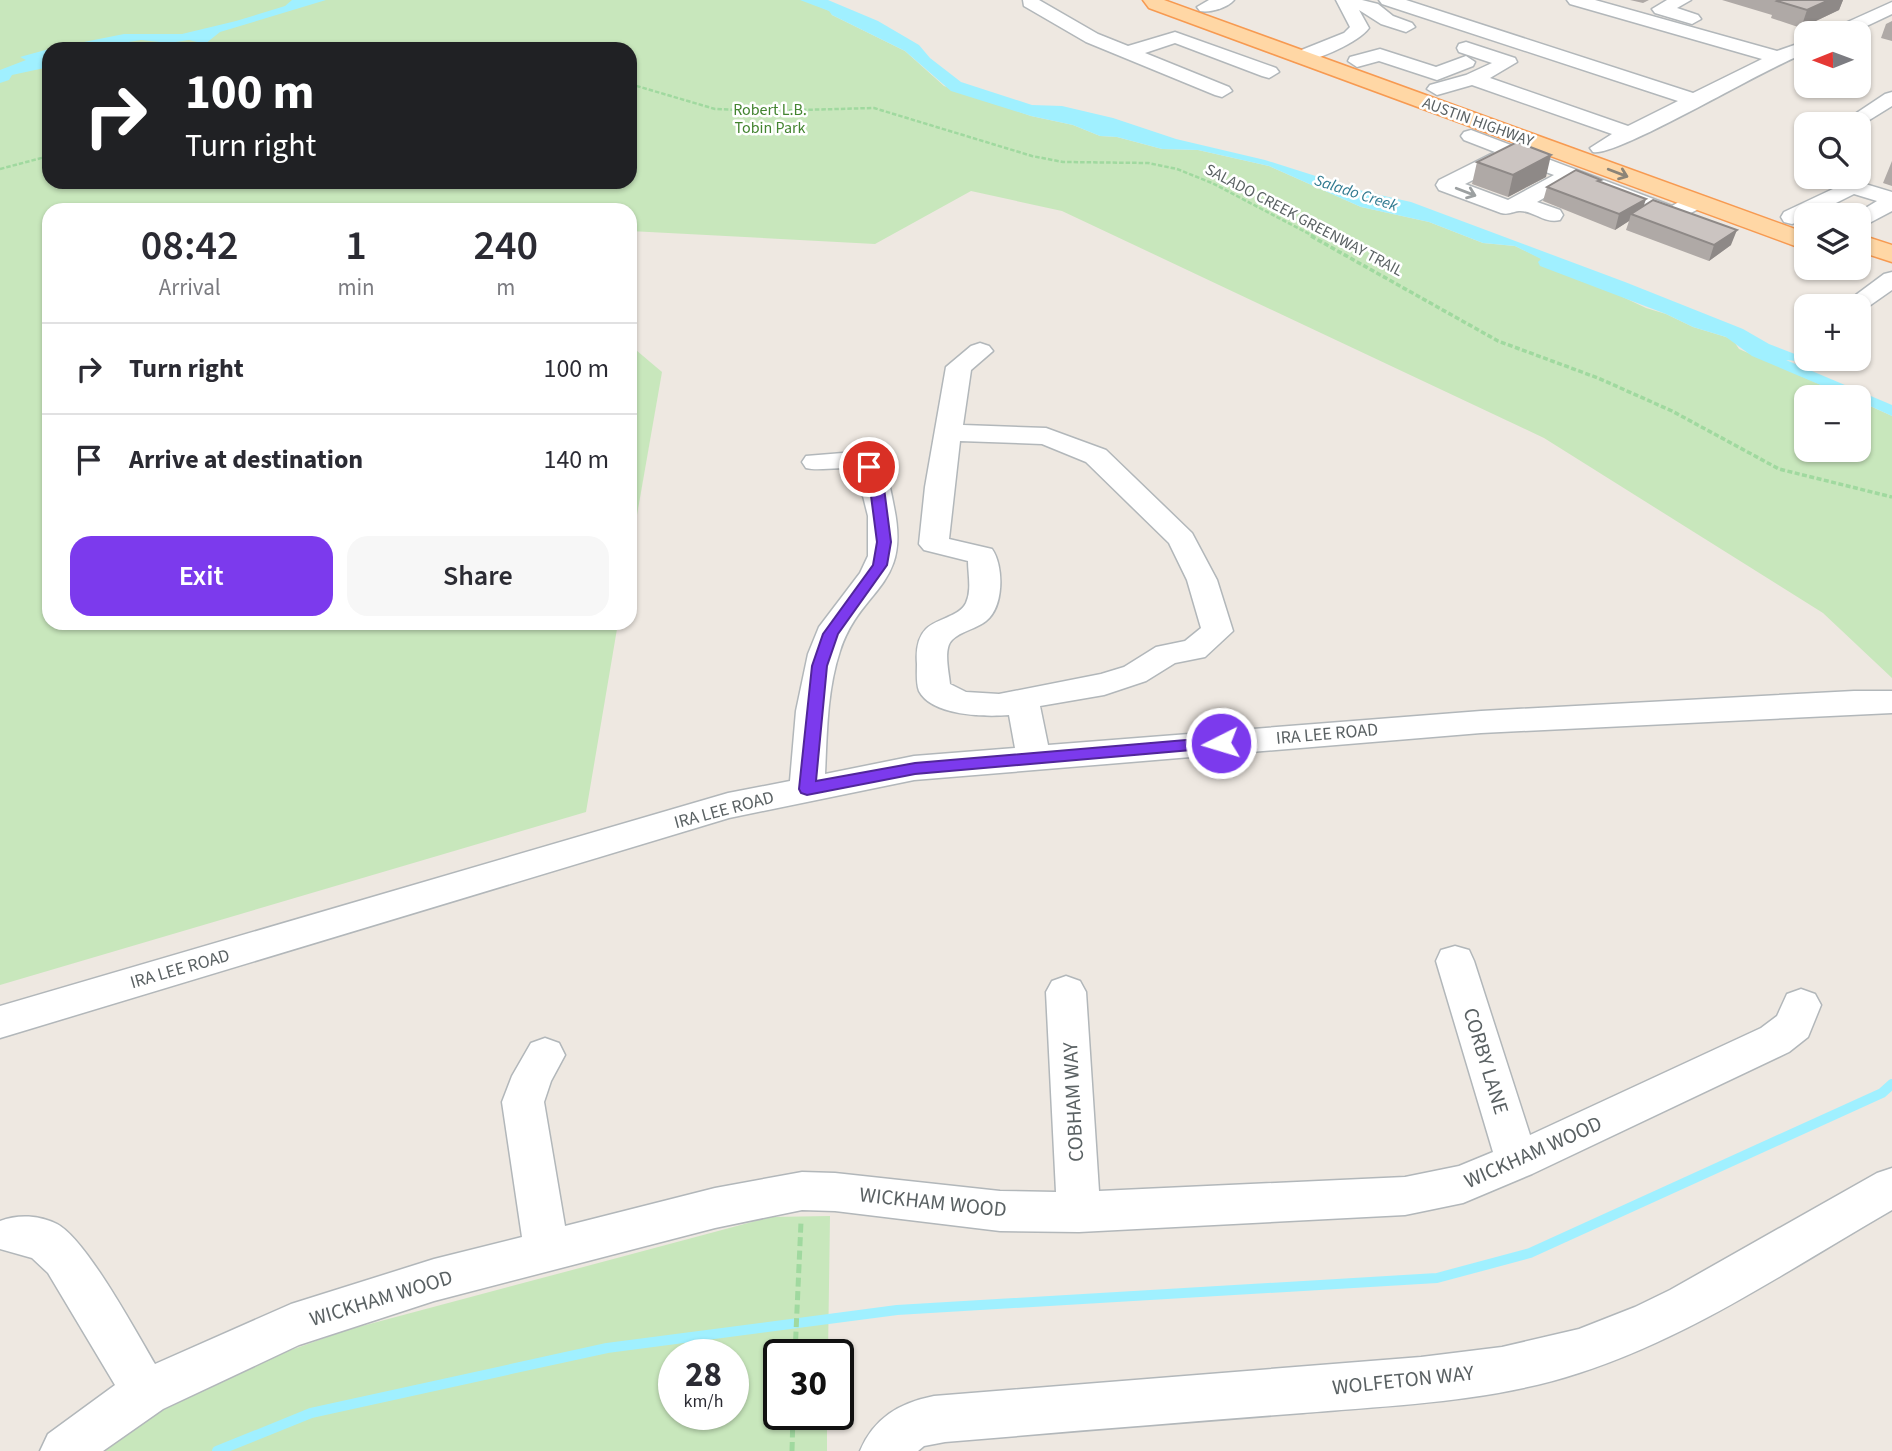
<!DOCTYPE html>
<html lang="en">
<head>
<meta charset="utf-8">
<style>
	:root { --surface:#fff; --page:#f7f7f7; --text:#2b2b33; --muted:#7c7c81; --line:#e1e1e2; --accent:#7c3aed }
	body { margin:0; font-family:"Source Sans 3",sans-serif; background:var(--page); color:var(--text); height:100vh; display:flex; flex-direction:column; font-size:26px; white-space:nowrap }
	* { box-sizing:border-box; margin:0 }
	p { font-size:23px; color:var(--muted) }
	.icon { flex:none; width:38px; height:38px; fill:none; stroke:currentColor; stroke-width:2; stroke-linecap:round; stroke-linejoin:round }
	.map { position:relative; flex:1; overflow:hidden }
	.details { position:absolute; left:42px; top:203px; width:595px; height:427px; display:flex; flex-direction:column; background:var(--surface); border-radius:21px; box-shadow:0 2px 5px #0004 }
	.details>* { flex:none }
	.banner { position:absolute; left:42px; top:42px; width:595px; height:147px; border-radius:21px; box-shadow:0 2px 5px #0004; background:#202124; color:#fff; overflow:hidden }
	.needle { width:46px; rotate:269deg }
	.tools { position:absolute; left:1794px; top:21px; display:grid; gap:14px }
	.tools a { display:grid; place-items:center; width:77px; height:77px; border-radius:14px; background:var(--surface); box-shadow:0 2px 5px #0004; font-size:35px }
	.speed { position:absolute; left:658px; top:1339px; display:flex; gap:14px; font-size:35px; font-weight:700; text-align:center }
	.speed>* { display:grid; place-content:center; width:91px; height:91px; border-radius:50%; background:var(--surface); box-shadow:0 2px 5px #0004; line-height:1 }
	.speed small { font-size:18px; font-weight:400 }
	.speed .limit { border:4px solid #111; border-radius:10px; background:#fff; color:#111 }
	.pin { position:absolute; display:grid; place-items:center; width:60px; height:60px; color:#fff; margin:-30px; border:4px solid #fff; border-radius:50%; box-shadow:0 2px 7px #0007 }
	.me { position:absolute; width:77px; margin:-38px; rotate:265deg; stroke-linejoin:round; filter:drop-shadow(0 0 5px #0008) }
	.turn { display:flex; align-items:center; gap:24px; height:147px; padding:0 28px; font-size:32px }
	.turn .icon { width:91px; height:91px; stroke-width:2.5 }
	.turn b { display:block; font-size:49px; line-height:60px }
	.eta { display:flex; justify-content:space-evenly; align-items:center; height:119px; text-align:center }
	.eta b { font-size:42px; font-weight:600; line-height:49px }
	.button { display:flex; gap:14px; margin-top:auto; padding:14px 28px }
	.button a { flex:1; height:80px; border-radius:21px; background:var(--accent); color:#fff; font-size:28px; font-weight:600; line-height:80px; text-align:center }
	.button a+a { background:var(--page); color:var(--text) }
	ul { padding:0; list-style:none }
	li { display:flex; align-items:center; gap:21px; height:91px; padding:0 28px; border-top:2px solid var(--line) }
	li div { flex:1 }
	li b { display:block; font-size:26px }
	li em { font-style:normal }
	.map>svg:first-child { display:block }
	.green { fill:#c8e7bc; fill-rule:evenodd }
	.water { fill:#a0f0ff }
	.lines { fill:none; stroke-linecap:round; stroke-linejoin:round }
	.stream { stroke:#a0f0ff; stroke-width:10 }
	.minor-casing { stroke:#b2b7ba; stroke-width:3 }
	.major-casing { stroke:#f79a51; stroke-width:3 }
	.path-far2 { stroke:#a0d99f; stroke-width:2.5; stroke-dasharray:4.5 2; stroke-linecap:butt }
	.path-far1 { stroke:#a0d99f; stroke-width:3.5; stroke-dasharray:5 2.5; stroke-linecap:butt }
	.path { stroke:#a0d99f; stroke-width:5; stroke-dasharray:9 4.5; stroke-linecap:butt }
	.minor { fill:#fff; fill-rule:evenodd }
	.major { fill:#ffd7a5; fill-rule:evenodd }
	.wall { fill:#afa9a6 }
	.shaded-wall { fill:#8e8987 }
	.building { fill:#cbc4c1; stroke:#8e8987; stroke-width:2 }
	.oneway { stroke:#8c8477 }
	.oneway2 { stroke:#9ca0a1 }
	.route { fill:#7c3aed; stroke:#51269a; stroke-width:2 }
	.labels { text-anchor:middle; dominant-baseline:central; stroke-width:5; stroke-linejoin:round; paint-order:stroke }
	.far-park-label { font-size:16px; fill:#438430; stroke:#fff }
	.far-street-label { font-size:16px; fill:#5a6163; stroke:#fff }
	.far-water-label { font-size:16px; font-style:italic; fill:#307a90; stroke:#fff }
	.street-label { font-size:18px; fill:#5a6163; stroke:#fff }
	.near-street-label { font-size:21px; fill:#5a6163; stroke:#fff }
</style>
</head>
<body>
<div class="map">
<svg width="1892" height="1451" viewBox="0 0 1892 1451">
	<rect width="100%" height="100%" fill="#eee8e1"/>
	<!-- green -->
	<g class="green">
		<path d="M0,0H803L830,11L832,15L905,51L944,86L1031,116L1073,125L1100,136L1117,137L1162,149L1198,150L1269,166L1361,207L1429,222L1483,243L1515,246L1646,308L1666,314L1693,327L1726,337L1733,340L1739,349L1849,397H1806V450H1858L1859,401L1892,416V678L1823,613L1544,438L1062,211L971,191L875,244L630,231V210H49V623H618L586,812L0,985ZM49,49H630V182H49Z"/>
		<polygon points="630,345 662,372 630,555"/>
		<path d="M830,1216L828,1354H779V1414H827V1451H87L227,1373L347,1330L771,1217ZM674,1354H733V1414H674Z"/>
	</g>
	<!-- water -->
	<g class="water">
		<polygon points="292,0 326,0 220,32 205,44 189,40 169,43 141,40 84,49 49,49 124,34 182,34 236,21 285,6"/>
		<polygon points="800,0 828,0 878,21 919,45 930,58 961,82 1032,105 1062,106 1113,118 1176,139 1265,160 1366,192 1411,202 1625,282 1743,329 1769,344 1818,363 1786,360 1892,405 1892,416 1859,401 1858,397 1849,397 1752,356 1726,337 1693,327 1666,314 1540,266 1538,262 1541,259 1515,246 1483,243 1429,222 1361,207 1269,166 1198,150 1162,149 1117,137 1100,136 1073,125 1031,116 951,91 905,51 832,15 829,11"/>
		<polygon points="49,49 49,59 46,61 49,67 12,75 9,80 0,83 0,70 26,60 20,57"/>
	</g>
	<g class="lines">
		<!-- stream -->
		<polyline class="stream" points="217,1451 311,1413 607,1348 897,1310 1437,1278 1530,1253 1882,1093 1892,1084"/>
		<defs>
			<g id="minor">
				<polygon points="1023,0 1039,0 1098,34 1128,46 1175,32 1276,68 1279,72 1269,78 1262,76 1175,43 1145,53 1229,87 1232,91 1222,97 1215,95 1086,42 1024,6"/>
				<path d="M1209,0H1234C1227,8 1210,13 1200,11L1197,7Z"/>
				<path d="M1336,0H1362L1378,4L1393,16L1412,23L1415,27L1406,32L1381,24L1359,10L1369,28C1359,42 1311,65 1294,61L1292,57L1294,53L1344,33L1350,27Z"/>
				<path d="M1379,0H1406L1693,93L1762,59L1570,4L1567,0H1595L1777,51L1806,41V53C1768,66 1616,158 1593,152L1590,148L1612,134L1472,85L1437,95L1427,89L1430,85L1466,75L1492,63L1459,52L1457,48L1459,44L1466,42L1515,58L1517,62L1490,78L1628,126L1678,101L1382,4Z"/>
				<polygon points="1667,0 1691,0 1677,8 1698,15 1701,19 1692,24 1655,13 1652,9"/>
				<polygon points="1892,2 1892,14 1852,33 1829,33 1832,29"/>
				<polygon points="1380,49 1436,67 1466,56 1475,62 1473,66 1437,80 1379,61 1357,67 1348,61 1350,57"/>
				<polygon points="1892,92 1892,106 1858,127 1858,124 1840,124 1885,94"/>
				<path d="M1471,130L1672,206L1687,197H1703L1706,202L1703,207L1674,221L1572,182L1537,202L1560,210L1563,215L1560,220C1544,224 1533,210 1519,211C1511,212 1509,215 1501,213L1439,190L1436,185L1439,180L1495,152L1464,140L1461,136L1464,132ZM1513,160L1554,175L1508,200L1465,184Z"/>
				<polygon points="1852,180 1892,192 1892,211 1858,229 1858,215 1854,215 1877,201 1854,194 1812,215 1806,215 1806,219 1792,224 1784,222 1781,217 1784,212"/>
				<polygon points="1892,272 1892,290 1862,311 1858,312 1858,306 1841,306 1884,274"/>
				<path d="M980,343L989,346L993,351L971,370L963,425L1046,428L1106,450L1192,533L1217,580L1233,631L1205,657L1175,663L1146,681L1104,695L1040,706L1048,745L1481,711L1854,691H1892V713L1481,733L914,780L729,818L0,1038V1006L728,793L790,781L796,711L808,654L819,627L860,573L868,556V516L857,472C842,464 822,472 806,468L802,462L806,456L855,452L879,461C888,474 891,491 894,507C911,588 861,587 840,651C827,690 827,733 825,774L914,756L1015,748L1009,715C985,717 932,716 919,691C916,683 917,672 917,664C916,652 917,638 926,629C937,618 959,617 966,603C972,590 968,574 968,561L924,550L919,544L925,487L946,367L971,346ZM960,441L1042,444L1086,462L1169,543L1187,580L1201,628L1185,641L1156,647L1124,667L1101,674L999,694L966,692L950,684C949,672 943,649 952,640C961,631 976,629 986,621C1004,607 1004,566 992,549L949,539Z"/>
				<path d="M1455,946L1469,950L1474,961L1530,1135L1761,1028L1777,1016L1787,994L1801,989L1815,994L1821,1005L1808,1037L1789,1052L1532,1174L1463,1203L1405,1215L1079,1232L1000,1231L835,1211L802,1210L715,1228L434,1301L299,1345L163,1409L103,1451H40L48,1434L115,1385L48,1273L32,1258L0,1249V1221C18,1214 39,1215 57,1224C86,1239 136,1332 155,1364L291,1304L434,1259L522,1237L502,1102L512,1076L531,1043L545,1038L559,1043L565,1055L551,1081L544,1102L565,1226L715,1188L802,1172L835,1173L1000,1191L1056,1192L1046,992L1052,981L1066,976L1080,981L1086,992L1099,1191L1405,1177L1459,1166L1493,1152L1436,961L1441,950Z"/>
				<path d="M1892,1168V1210C1791,1268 1691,1337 1579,1373C1491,1402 1395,1405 1303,1413C1184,1422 1064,1432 945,1442L924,1446L918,1451H860C874,1418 899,1403 934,1396L1421,1357L1502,1347L1579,1329L1635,1307L1670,1290L1877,1173Z"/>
			</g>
			<g id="major">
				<polygon points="1143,0 1164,0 1806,233 1806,250 1149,8"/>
				<polygon points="1858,234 1892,245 1892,262 1858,251"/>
			</g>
		</defs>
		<!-- minor casing -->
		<use href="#minor" class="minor-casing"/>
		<!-- major casing -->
		<use href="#major" class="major-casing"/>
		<!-- path-far2 -->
		<g class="path-far2">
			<polyline points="447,49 496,49"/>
			<polyline points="630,84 715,109 764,111 874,108 1032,156 1063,162 1148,163 1177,169 1212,183 1315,237"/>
			<polyline points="0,169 49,156"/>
		</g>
		<!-- path-far1 -->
		<polyline class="path-far1" points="1311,236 1498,341 1598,378 1672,411 1779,469 1892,497"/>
		<!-- path -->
		<g class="path">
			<polyline points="795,1354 801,1222"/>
			<polyline points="792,1451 793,1414"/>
		</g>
		<!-- minor -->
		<use href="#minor" class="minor"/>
		<!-- major -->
		<use href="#major" class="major"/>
	</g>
	<!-- wall -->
	<g class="wall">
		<polygon points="1630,0 1649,0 1643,3"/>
		<polygon points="1722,0 1843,0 1839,10 1801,28 1771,18 1772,15"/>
		<polygon points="1892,21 1892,41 1881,38 1886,24"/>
		<polygon points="1892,161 1892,186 1883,183"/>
		<polygon points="1477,162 1546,177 1508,197 1472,184"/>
		<polygon points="1600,182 1643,207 1731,245 1709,261 1626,230 1629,221 1615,230 1543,201 1547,187"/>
	</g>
	<!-- shaded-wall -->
	<g class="shaded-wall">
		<polygon points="1829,0 1843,0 1839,10 1801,28 1807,10"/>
		<polygon points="1551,155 1546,177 1508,197 1513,175"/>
		<polygon points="1646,199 1641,214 1631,214 1629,221 1615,230 1619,214"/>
		<polygon points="1737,230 1731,245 1709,261 1714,245"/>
	</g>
	<!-- building -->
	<g class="building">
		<polygon points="1779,0 1829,0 1807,10 1777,1"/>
		<polygon points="1517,142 1551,155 1513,175 1477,162"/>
		<polygon points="1576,170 1601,180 1598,181 1646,199 1619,214 1547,187"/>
		<polygon points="1653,200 1737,230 1714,245 1631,214"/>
	</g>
	<!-- one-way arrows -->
	<defs><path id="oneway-shaft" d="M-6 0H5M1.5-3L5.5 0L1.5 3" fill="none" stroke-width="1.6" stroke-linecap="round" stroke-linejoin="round" transform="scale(1.75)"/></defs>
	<use class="oneway" href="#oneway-shaft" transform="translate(1618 173) rotate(21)"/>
	<use class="oneway2" href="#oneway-shaft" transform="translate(1466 192) rotate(21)"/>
	<!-- route -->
	<polygon class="route" points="869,463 876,467 884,488 891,542 887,565 838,634 827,666 816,781 915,763 1221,737 1229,743 1226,747 915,774 807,795 801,793 799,789 812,666 823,634 873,565 877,542 870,488 863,467"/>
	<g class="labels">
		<!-- far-park labels -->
		<g class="far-park-label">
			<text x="770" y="110">Robert L.B.<tspan x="770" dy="18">Tobin Park</tspan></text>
		</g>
		<!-- far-street labels -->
		<g class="far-street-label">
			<text transform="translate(1478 122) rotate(20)">AUSTIN HIGHWAY</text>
			<text transform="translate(1304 220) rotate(28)">SALADO CREEK GREENWAY TRAIL</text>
		</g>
		<!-- far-water labels -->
		<g class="far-water-label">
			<text transform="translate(1356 193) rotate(18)">Salado Creek</text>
		</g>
		<!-- street labels -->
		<g class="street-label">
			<text transform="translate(1327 734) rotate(-5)">IRA LEE ROAD</text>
			<text transform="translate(724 810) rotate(-15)">IRA LEE ROAD</text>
			<text transform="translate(180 969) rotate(-16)">IRA LEE ROAD</text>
		</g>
		<!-- near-street labels -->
		<g class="near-street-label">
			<text transform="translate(1486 1061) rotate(73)">CORBY LANE</text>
			<text transform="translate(1073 1102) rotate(-93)">COBHAM WAY</text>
			<text transform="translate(1533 1152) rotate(-24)">WICKHAM WOOD</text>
			<text transform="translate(933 1202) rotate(6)">WICKHAM WOOD</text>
			<text transform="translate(381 1298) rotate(-17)">WICKHAM WOOD</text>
			<text transform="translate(1403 1380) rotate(-6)">WOLFETON WAY</text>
		</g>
	</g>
</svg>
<div class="tools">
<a><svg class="needle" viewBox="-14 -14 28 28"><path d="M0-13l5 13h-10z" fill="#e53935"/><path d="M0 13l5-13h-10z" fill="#7c7c81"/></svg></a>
<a><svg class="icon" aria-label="search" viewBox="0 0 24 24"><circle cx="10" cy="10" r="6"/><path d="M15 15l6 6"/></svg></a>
<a><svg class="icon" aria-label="layers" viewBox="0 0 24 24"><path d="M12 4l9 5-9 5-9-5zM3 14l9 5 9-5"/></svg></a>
<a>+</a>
<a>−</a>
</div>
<div class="speed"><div>28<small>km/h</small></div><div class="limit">30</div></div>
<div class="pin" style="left:869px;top:467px;background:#d93025"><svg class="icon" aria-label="arrive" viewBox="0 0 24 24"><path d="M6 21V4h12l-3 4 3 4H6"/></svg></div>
<svg class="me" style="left:1221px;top:743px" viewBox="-20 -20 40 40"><circle r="17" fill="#7c3aed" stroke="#fff" stroke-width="3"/><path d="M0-11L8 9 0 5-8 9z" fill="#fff"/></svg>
<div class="banner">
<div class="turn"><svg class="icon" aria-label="right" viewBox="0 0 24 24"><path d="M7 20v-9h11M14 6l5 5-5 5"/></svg><div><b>100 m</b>Turn right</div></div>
</div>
<section class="details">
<div class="eta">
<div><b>08:42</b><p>Arrival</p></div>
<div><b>1</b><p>min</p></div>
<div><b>240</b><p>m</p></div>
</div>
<ul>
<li><svg class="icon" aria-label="right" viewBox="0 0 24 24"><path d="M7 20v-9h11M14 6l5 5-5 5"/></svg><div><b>Turn right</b></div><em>100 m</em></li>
<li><svg class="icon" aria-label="arrive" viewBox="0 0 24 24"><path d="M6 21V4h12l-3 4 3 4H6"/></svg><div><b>Arrive at destination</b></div><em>140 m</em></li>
</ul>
<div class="button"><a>Exit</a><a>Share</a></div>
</section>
</div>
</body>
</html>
